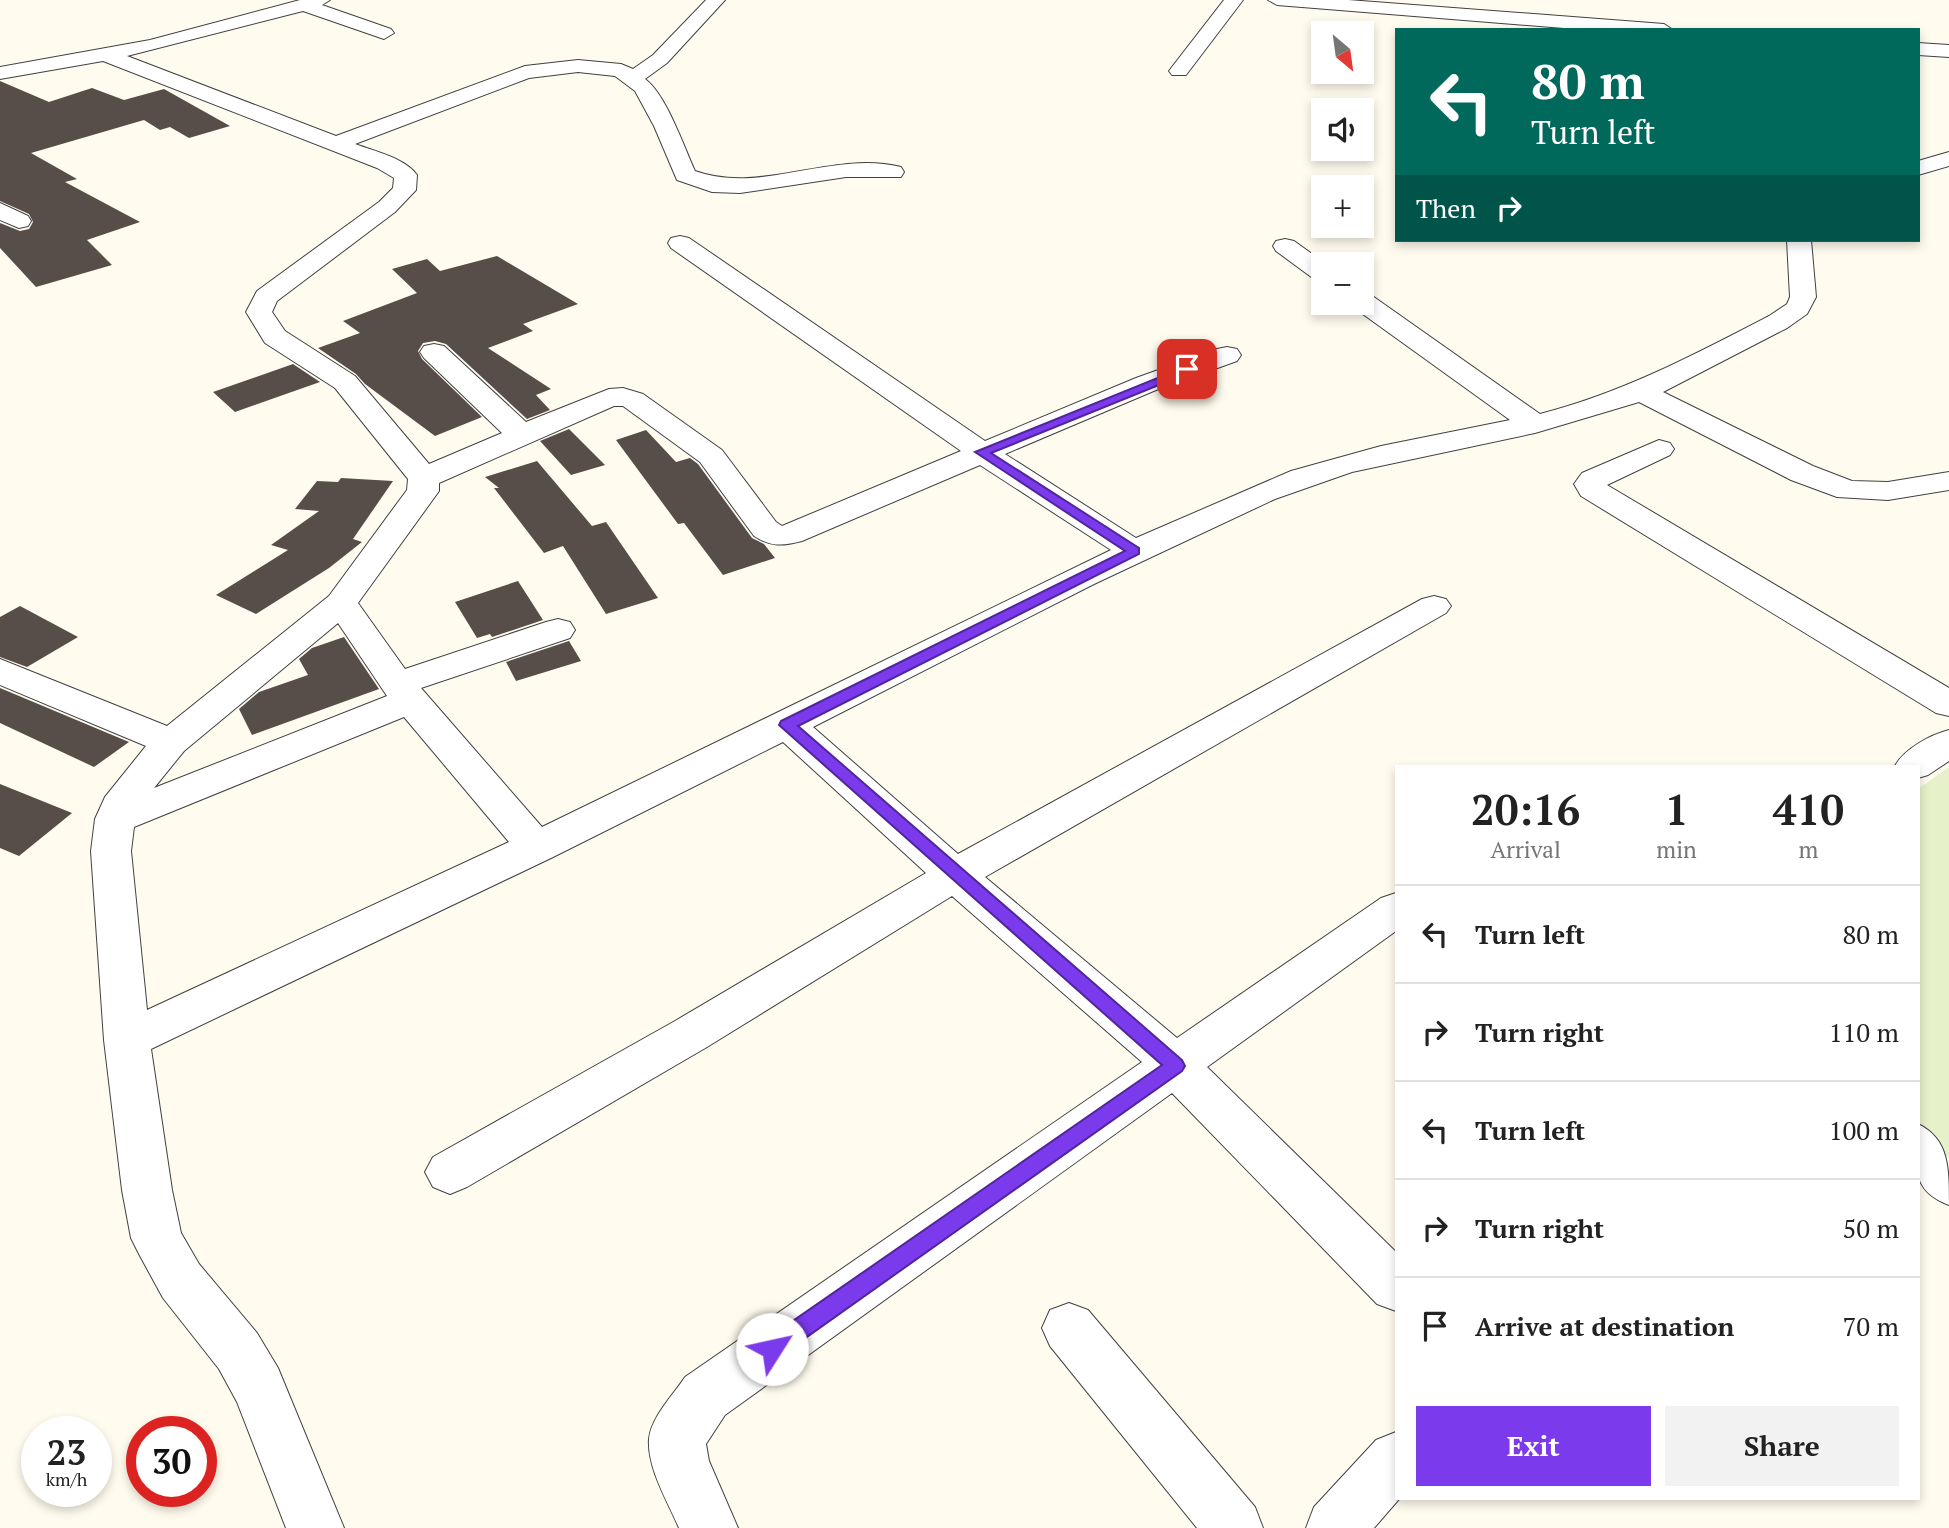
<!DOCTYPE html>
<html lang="en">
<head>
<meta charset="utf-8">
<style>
	:root { --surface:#fff; --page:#f2f2f2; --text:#222; --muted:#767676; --line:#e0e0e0; --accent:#7c3aed }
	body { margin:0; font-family:"PT Serif",serif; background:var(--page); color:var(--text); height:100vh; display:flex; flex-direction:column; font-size:26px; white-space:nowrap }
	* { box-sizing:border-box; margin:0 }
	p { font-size:23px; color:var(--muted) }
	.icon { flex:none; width:38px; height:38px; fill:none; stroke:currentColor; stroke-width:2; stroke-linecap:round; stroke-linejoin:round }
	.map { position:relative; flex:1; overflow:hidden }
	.panel { position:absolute; left:1395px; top:765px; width:525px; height:735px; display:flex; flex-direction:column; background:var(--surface); border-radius:0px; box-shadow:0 4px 10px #0003 }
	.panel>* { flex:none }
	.hud { position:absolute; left:1395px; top:28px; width:525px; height:214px; border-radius:0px; box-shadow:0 4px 10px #0003; background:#00695c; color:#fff; overflow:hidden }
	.needle { width:46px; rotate:151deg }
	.tools { position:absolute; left:1311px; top:21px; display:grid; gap:14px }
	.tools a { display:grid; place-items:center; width:63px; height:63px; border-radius:0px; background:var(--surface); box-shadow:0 4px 10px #0003; font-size:35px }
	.speed { position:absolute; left:21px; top:1416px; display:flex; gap:14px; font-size:35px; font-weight:700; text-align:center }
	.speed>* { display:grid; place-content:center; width:91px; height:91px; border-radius:50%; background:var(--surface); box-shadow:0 4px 10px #0003; line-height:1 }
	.speed small { font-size:18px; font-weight:400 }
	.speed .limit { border:10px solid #d22; background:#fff; color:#111 }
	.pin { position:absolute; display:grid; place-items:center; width:60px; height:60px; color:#fff; margin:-30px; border-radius:14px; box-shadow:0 4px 10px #0006 }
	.me { position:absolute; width:77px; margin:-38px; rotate:55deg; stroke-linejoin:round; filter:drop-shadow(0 0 5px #0008) }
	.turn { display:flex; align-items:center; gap:24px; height:147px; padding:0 21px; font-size:32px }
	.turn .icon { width:91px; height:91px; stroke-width:2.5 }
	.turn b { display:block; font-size:49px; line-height:60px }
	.then { display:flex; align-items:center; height:66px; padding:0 21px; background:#0003; gap:14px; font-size:26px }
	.eta { display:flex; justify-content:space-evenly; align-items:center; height:119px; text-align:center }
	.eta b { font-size:42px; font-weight:700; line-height:49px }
	.primary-button { display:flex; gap:14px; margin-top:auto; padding:14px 21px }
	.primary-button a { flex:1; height:80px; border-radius:0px; background:var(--accent); color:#fff; font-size:28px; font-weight:700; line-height:80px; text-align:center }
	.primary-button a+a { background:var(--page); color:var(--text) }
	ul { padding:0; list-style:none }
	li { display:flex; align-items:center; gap:21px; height:98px; padding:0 21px; border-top:2px solid var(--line) }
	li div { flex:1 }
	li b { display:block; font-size:26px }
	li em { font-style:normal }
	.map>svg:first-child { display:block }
	.pitch { fill:#e6f1c9 }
	.building { fill:#574e4a }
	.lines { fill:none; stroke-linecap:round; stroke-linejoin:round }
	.minor-casing { stroke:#414141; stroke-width:2 }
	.minor { fill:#fff; fill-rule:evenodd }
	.route { fill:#7c3aed; stroke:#51269a; stroke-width:2 }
</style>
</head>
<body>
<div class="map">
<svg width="1949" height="1528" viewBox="0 0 1949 1528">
	<rect width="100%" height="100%" fill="#fffbee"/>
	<!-- pitch -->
	<polygon class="pitch" points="1949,767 1949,1158 1918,1123 1918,789"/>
	<!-- building -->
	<g class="building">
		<polygon points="0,81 49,102 92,88 124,100 164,89 230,126 189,138 170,127 160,130 144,120 31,153 77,179 65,182 140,222 87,240 112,265 36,287 0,248 0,223 20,231 29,229 33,222 29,214 0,201"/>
		<polygon points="497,256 578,304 523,324 533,331 488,348 551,389 536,395 550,410 527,419 446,344 435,341 423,343 418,351 422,359 482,417 435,436 365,384 356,374 318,348 360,333 343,321 417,293 392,269 427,259 440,271"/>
		<polygon points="293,364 320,382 235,412 213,392"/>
		<polygon points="569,429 605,465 571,475 540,441"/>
		<polygon points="646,430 676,462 690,458 698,464 752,538 764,544 775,558 723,575 684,523 678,524 616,440"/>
		<polygon points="537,461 592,526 606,522 658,598 606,614 563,546 544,553 494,488 499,488 485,477"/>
		<polygon points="341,478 393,481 353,539 362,542 329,568 256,614 216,595 288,550 271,545 319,511 295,509 317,481 338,482"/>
		<polygon points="518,581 543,620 492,637 490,634 477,638 455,602"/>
		<polygon points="20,606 78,637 27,667 0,657 0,617"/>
		<polygon points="344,637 379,689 252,735 239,709 259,692 308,675 299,659 312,648"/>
		<polygon points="569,641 581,661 516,681 506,662"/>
		<polygon points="0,688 129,742 94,767 0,723"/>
		<polygon points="0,784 72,813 19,856 0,848"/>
	</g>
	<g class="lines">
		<defs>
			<g id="minor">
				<path d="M300,0H330L322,5L391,29L394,33L384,39L303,11L127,56L336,136L525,66L578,60L621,64L633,69L653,55L706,0H725L667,63L645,79C666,94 684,147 695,171C761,195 832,150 901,167L904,172L901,177H846L740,193L712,192L677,180L654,126L635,91L615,76L578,72L529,78L355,144C374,151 405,158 417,175L416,190L395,212L277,301L272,312L285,331L355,376L429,464L502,433L424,358L420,352L424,346L434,344L444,346L526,422L609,389L623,388L643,394L722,450L776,522L782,526L961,451L671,248L668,243L671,238L680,236L689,238L985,441L1136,378L1217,349L1227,347L1237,349L1241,355L1237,361L1156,390L1005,454L1136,538L1291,471L1381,446L1510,420L1353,307L1350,303H1362V293L1371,295L1540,414C1622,393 1694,355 1769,316L1787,304L1790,297L1787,240H1811L1816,297L1807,314L1787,328L1663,392L1813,466L1852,481L1888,482L1949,472V490L1888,500L1837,497L1791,480L1639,402L1535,433L1352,472L1275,499L1094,584L813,727L958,854L1422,599L1434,596L1446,599L1451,606L1446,613L985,877L1177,1038L1381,898L1396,893V931L1207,1067L1396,1252V1311L1377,1304L1172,1093L725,1415L706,1444L709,1461L738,1528H679C668,1502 647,1468 649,1439C651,1417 674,1394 685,1377L1142,1062L952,896L707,1047L467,1187L450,1194L433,1187L425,1172L433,1157L675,1021L926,873L783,742L551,858L151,1049L172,1190L181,1233L199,1264L257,1333L278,1368L344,1528H286L237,1402L219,1369L163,1298L139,1254L131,1238L122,1190L104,1040L91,851L95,819L105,797L146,746L0,685V659L167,726L329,596L407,490L408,479L335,388L265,343L246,312L257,291L379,202L393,188L394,178L377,168L103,61L0,79V67L150,40ZM614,406H623L700,462L754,536C771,547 783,546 802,541L980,465L1111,550L542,827L421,688L570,638L575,630L570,622L558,619L546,622L405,669L358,603L439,491V483ZM338,623L387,696L154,788L184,751ZM404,717L509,842L147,1010L131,851L134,827Z"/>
				<polygon points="1224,0 1243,0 1186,75 1172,75 1169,71 1172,67"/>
				<polygon points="1268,0 1348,0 1664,24 1673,30 1588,30 1277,5"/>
				<polygon points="1918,43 1949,45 1949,57 1918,55"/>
				<polygon points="1949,152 1949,166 1918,175 1918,161"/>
				<polygon points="0,203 28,216 31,221 28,226 19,228 0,220"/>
				<polygon points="1285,239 1294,241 1326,264 1323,264 1323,282 1314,279 1276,251 1273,246 1276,241"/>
				<polygon points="1659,440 1670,443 1674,449 1670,455 1607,485 1949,688 1949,716 1936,713 1581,496 1574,484 1582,473"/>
				<path d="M1949,730V761L1928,775L1918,778V766H1895C1904,749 1930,735 1949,730Z"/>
				<path d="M1918,1124C1949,1139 1949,1167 1949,1205C1907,1189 1918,1162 1918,1124Z"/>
				<polygon points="1069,1303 1088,1310 1255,1507 1263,1528 1197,1528 1050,1346 1042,1328 1050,1310"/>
				<polygon points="1396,1432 1396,1498 1400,1498 1374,1528 1306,1528 1314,1507 1376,1440"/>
			</g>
		</defs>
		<!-- minor casing -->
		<use href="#minor" class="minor-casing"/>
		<!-- minor -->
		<use href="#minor" class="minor"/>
	</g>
	<!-- route -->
	<polygon class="route" points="1187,366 1192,369 1191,372 991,453 1139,548 1139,554 798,726 1182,1060 1185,1066 1182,1071 780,1356 772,1359 764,1356 761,1349 764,1341 1162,1065 779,725 781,721 1125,551 975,452"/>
</svg>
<div class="tools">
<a><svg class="needle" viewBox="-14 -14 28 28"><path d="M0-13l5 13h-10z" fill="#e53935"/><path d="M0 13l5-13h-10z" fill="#767676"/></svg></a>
<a><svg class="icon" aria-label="sound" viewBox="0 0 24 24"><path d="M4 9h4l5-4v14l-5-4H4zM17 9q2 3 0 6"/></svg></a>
<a>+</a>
<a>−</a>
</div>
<div class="speed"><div>23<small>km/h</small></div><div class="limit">30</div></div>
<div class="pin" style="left:1187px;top:369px;background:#d93025"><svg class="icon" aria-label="arrive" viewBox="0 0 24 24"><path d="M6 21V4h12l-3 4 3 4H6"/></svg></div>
<svg class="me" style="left:772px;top:1349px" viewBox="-20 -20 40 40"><circle r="19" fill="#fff"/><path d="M0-13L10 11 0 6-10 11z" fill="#7c3aed"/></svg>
<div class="hud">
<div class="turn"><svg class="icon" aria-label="left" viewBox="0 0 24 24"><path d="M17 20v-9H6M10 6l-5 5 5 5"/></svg><div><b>80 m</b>Turn left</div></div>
<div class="then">Then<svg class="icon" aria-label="right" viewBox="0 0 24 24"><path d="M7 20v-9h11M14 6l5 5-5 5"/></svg></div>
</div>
<section class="panel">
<div class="eta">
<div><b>20:16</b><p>Arrival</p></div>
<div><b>1</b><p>min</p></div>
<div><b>410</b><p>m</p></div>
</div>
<ul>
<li><svg class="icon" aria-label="left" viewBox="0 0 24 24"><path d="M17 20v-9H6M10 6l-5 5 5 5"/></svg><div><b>Turn left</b></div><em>80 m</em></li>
<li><svg class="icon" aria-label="right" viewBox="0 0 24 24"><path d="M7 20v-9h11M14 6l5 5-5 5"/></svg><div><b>Turn right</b></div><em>110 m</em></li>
<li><svg class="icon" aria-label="left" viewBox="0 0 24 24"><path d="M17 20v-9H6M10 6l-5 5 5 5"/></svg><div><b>Turn left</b></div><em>100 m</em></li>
<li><svg class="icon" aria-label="right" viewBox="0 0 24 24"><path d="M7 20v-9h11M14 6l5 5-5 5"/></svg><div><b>Turn right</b></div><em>50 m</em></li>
<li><svg class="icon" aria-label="arrive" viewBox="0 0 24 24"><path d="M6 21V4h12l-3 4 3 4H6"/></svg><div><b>Arrive at destination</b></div><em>70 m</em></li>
</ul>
<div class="primary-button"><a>Exit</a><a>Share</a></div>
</section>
</div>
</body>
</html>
